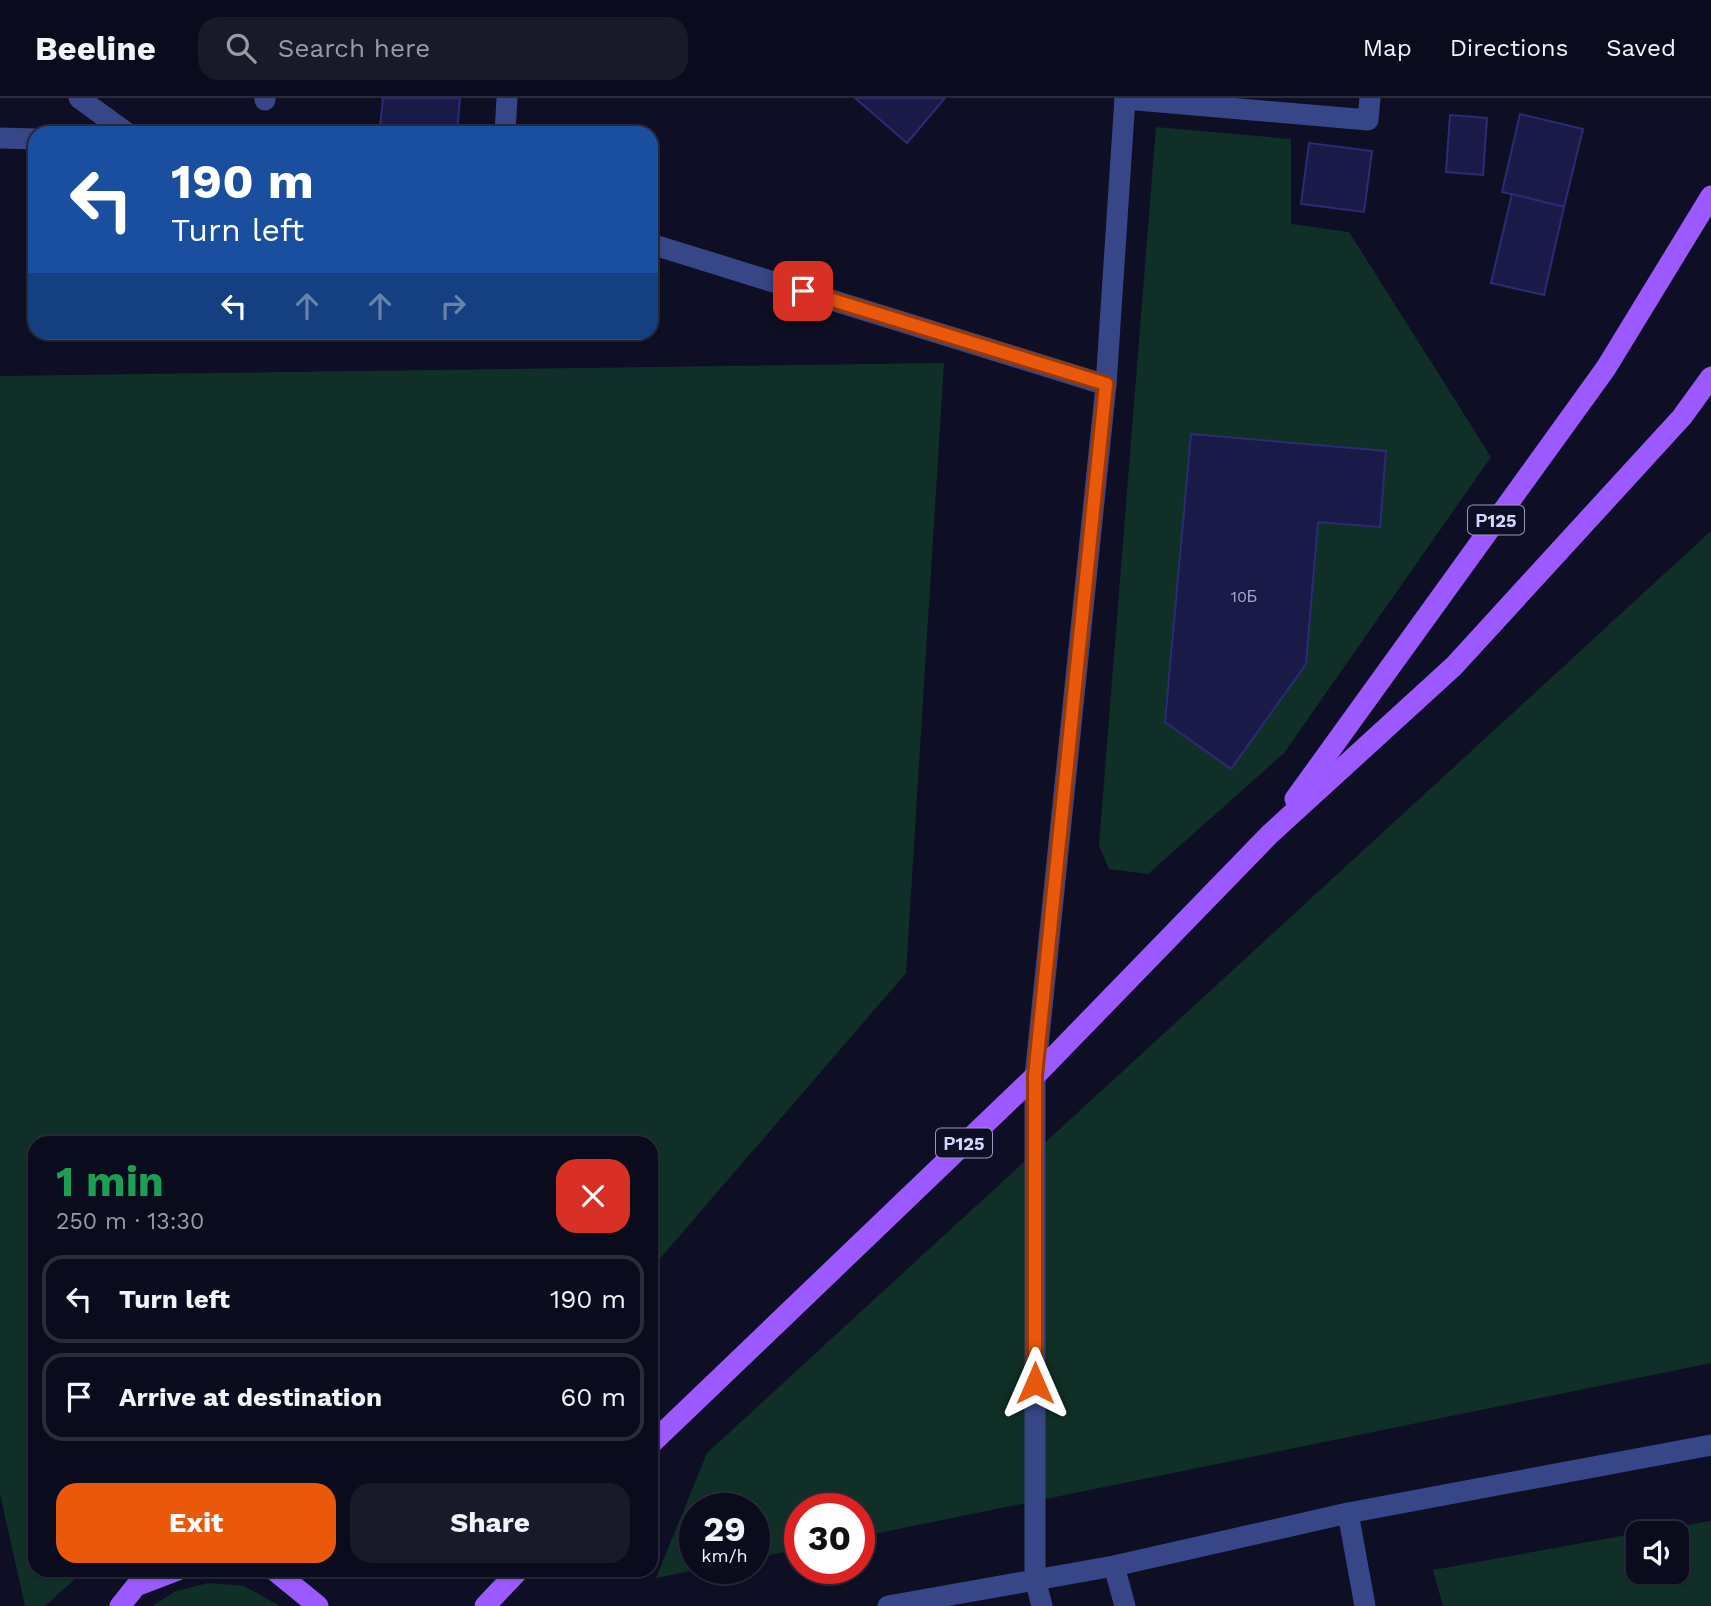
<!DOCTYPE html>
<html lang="en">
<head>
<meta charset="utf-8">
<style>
	:root { --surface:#0a0b1c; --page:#181929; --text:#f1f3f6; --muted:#999ba3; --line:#2a2b3b; --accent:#ea580c }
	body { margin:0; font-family:"Work Sans",sans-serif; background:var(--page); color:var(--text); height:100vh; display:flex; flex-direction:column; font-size:26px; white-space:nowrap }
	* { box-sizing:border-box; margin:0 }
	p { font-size:23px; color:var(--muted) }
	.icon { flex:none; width:38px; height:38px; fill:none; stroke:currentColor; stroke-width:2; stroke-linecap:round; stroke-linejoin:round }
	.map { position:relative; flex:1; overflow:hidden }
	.drawer { position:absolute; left:28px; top:1038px; width:630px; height:441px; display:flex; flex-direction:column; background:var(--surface); border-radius:21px; box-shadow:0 2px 5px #0004,0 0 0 2px var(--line) }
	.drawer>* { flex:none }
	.top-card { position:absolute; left:28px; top:28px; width:630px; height:214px; border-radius:21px; box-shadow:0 2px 5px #0004,0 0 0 2px var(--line); background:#1a4fa0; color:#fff; overflow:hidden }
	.fabs { position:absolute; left:1626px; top:1423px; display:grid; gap:14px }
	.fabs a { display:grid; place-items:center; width:63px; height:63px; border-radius:14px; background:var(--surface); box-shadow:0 2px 5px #0004,0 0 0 2px var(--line); font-size:35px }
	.speed { position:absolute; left:679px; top:1395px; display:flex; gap:14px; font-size:35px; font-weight:700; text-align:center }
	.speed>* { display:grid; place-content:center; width:91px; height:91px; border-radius:50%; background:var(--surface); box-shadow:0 2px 5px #0004,0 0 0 2px var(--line); line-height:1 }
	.speed small { font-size:18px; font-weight:400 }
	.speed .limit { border:10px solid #d22; background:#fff; color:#111 }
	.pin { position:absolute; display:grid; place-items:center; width:60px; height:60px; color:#fff; margin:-30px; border-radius:14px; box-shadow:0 4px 10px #0006 }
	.me { position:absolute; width:77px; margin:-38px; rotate:0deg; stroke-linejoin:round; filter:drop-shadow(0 0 5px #0008) }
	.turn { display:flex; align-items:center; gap:24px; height:147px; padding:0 28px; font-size:32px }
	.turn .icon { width:91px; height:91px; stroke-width:2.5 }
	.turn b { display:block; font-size:49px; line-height:60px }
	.lanes { display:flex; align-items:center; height:66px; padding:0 28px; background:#0003; justify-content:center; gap:35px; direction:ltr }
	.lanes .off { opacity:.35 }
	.round { display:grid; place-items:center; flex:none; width:74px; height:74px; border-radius:21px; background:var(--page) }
	.head { display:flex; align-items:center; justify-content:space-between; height:119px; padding:0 28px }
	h1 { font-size:42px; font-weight:700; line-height:52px; color:#1e9e55 }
	.cta { display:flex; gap:14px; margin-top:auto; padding:14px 28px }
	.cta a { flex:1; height:80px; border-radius:21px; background:var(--accent); color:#fff; font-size:28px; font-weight:700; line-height:80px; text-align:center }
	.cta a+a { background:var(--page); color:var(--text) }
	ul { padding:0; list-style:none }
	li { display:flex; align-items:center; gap:21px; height:88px; margin:0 14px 10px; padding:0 14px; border:4px solid var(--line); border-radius:21px }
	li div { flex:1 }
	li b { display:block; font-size:26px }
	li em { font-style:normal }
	header { display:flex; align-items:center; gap:42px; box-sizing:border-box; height:98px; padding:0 35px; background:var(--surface); border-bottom:2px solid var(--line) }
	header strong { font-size:33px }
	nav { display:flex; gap:38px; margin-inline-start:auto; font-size:24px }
	.search { width:490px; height:63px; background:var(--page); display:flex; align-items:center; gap:18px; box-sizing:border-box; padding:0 24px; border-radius:21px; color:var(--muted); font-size:26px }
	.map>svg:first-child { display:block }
	.green { fill:#103027 }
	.building { fill:#191a47; stroke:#2a2c74; stroke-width:2 }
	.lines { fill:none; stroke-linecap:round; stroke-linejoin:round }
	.minor { stroke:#374686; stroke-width:21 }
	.major { stroke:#9b59ff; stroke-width:21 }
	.route-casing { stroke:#983908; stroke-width:18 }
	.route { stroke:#ea580c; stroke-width:12 }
	.labels { text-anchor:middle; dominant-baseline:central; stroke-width:7; stroke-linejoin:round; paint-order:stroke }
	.number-label { font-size:16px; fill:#a4a8d1 }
	.shield { fill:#0e0f25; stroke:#979bbe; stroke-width:2 }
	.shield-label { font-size:18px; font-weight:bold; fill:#d2d7ff }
</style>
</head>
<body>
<header>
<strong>Beeline</strong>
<div class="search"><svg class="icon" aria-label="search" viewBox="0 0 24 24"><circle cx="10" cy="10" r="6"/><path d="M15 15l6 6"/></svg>Search here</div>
<nav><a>Map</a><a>Directions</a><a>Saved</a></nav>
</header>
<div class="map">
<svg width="1711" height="1508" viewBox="0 0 1711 1508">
	<rect width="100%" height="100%" fill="#0e0f25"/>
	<!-- green -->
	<g class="green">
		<polygon points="1156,29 1291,41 1291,126 1349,134 1491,359 1284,655 1148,776 1109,771 1099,747"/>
		<polygon points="944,265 906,875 651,1171 651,1045 35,1045 35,1472 85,1472 45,1508 25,1508 0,1396 0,278"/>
		<polygon points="1711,433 1711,1265 859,1439 859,1410 800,1410 800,1451 754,1460 754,1410 695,1410 695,1470 705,1470 656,1480 707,1355"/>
		<polygon points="1711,1423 1711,1508 1443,1508 1433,1472 1638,1435 1638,1474 1676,1474 1676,1435 1641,1435"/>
		<polygon points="208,1485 244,1488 280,1508 153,1508 174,1494"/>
	</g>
	<!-- building -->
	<g class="building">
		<polygon points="383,0 460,0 457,35 380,29"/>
		<polygon points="855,0 945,0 907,45"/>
		<polygon points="1520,16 1583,31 1564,109 1502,94"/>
		<polygon points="1450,17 1487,20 1483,77 1446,74"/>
		<polygon points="1309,45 1372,53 1364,114 1301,106"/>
		<polygon points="1512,96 1564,109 1544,197 1491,185"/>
		<polygon points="1191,336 1386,353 1380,429 1318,424 1306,566 1231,671 1165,624"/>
	</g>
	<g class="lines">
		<!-- minor -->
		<g class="minor">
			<polyline points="79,0 127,35"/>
			<polyline points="1125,1 1368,22 1370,0"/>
			<polyline points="265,2 265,0"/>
			<polyline points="505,35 507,0"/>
			<polyline points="0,40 35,41"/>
			<polyline points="651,146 1106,287"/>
			<polyline points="1348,1415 1365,1508"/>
			<polyline points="1114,1468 1125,1508"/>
			<polyline points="888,1508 1114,1468 1348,1415 1711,1347"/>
			<polyline points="1042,1508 1035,1481 1035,978 1106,287 1125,0"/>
		</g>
		<!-- major -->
		<g class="major">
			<polyline points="1295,701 1606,270 1711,98"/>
			<polyline points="651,1346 1035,978 1269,737 1454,568 1682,319 1711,279"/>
			<polyline points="274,1472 318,1508"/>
			<polyline points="120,1508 136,1488 178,1472"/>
			<polyline points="485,1508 519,1472"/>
		</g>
	</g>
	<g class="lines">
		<defs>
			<polyline id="route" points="803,193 1106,286 1035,978 1035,1285"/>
		</defs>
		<!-- route casing -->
		<use href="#route" class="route-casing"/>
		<!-- route -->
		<use href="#route" class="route"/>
	</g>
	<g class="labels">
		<!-- number labels -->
		<g class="number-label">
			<text x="1244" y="498">10Б</text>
		</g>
		<!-- shield labels -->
		<g class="shield">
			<rect x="1468" y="407.5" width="56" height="29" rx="5"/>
			<rect x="936" y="1030.5" width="56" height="29" rx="5"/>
		</g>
		<g class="shield-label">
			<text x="1496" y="422">Р125</text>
			<text x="964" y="1045">Р125</text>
		</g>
	</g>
</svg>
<div class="fabs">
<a><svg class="icon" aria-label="sound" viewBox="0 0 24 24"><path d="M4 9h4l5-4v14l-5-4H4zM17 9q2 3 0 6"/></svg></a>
</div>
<div class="speed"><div>29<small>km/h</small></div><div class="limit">30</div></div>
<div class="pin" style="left:803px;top:193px;background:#d93025"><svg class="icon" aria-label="arrive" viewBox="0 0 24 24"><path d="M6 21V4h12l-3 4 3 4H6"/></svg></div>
<svg class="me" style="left:1035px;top:1285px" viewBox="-20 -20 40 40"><path d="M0-17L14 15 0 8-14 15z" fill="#ea580c" stroke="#fff" stroke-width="4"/></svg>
<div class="top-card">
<div class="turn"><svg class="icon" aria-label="left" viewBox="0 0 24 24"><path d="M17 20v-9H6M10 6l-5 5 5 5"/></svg><div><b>190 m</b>Turn left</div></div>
<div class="lanes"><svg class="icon" aria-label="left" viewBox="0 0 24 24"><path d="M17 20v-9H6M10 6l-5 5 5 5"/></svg><svg class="icon off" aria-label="ahead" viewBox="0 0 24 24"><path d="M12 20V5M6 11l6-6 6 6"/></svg><svg class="icon off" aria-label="ahead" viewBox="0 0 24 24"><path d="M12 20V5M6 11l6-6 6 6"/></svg><svg class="icon off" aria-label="right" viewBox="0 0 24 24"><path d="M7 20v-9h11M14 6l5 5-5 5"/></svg></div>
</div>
<section class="drawer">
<div class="head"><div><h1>1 min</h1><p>250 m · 13:30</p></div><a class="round" style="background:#d93025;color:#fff"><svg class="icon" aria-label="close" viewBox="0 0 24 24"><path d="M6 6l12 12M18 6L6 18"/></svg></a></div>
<ul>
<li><svg class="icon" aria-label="left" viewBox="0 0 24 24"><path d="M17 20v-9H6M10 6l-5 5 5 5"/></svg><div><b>Turn left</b></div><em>190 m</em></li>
<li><svg class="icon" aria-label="arrive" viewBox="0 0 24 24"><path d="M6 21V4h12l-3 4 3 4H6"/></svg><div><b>Arrive at destination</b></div><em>60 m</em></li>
</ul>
<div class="cta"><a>Exit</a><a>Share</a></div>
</section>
</div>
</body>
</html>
